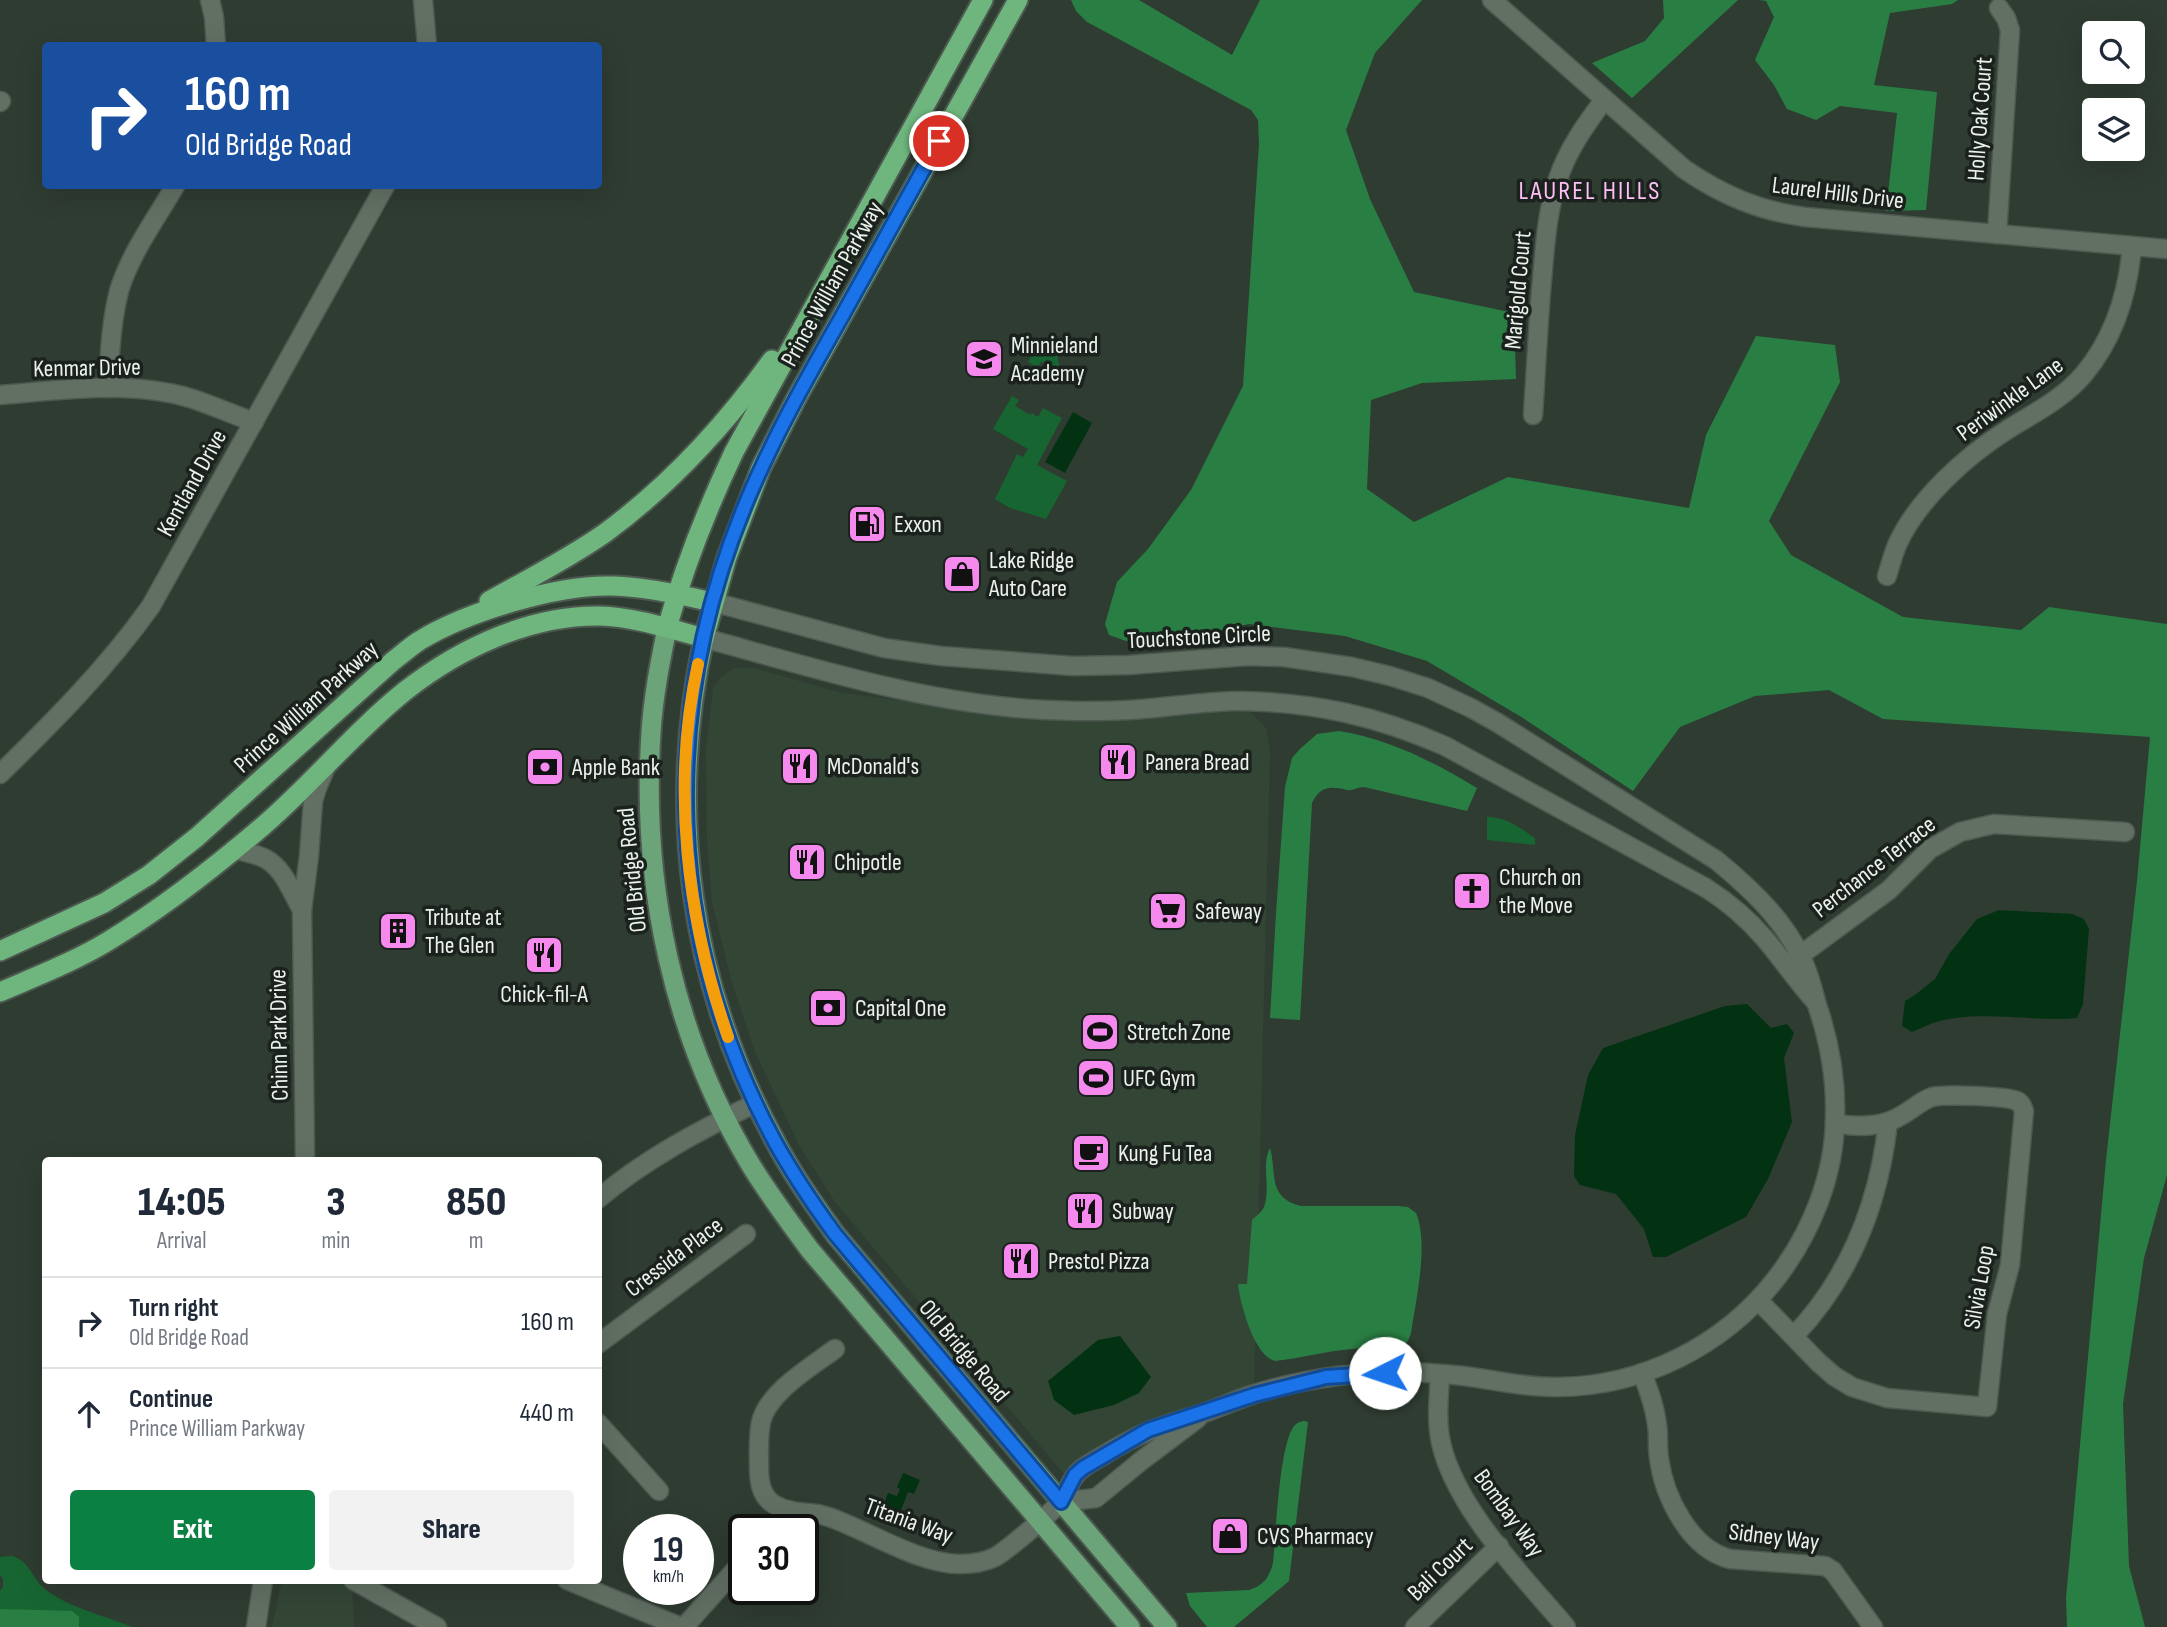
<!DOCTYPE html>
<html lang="en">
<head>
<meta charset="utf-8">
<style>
	:root { --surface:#fff; --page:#f2f2f3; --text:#1f2937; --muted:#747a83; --line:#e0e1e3; --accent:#0b8043 }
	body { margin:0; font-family:"Sofia Sans Condensed",sans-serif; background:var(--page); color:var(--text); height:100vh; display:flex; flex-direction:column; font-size:26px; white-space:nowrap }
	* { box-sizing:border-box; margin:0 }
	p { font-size:23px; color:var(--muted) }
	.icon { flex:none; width:38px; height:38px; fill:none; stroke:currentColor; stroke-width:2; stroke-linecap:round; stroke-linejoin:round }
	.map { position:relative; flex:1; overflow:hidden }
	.panel { position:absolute; left:42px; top:1157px; width:560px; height:427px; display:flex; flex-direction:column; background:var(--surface); border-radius:7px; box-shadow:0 7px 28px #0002 }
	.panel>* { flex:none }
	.top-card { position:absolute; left:42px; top:42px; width:560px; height:147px; border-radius:7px; box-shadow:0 7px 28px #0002; background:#1a4fa0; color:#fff; overflow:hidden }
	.controls { position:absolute; left:2082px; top:21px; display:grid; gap:14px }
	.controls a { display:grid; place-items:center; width:63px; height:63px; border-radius:7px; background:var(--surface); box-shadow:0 7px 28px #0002; font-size:35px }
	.speed { position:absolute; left:623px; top:1514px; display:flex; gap:14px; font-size:35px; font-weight:700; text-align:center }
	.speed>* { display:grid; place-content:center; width:91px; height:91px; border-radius:50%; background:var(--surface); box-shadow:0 7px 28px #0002; line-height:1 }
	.speed small { font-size:18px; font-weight:400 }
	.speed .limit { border:4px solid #111; border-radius:10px; background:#fff; color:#111 }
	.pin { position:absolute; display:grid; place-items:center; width:60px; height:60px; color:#fff; margin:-30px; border:4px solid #fff; border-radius:50%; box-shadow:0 2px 7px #0007 }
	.me { position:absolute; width:77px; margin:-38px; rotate:266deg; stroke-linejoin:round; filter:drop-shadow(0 0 5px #0008) }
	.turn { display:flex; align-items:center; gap:24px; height:147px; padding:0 28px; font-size:32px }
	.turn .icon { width:91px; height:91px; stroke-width:2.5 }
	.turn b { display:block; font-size:49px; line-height:60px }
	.eta { display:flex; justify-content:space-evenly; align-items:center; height:119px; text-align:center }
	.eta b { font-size:42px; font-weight:800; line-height:49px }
	.cta { display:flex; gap:14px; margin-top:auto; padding:14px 28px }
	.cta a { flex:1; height:80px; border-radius:7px; background:var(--accent); color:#fff; font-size:28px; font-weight:800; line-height:80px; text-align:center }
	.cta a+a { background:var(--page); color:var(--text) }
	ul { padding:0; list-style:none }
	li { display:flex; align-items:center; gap:21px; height:91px; padding:0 28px; border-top:2px solid var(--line) }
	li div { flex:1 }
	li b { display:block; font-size:26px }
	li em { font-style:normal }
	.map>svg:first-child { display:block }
	.built { fill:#334636 }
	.green { fill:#176632 }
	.forest { fill:#297f43 }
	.water { fill:#033213 }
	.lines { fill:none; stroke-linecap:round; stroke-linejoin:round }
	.minor-casing { stroke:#4d5950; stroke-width:21 }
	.primary-casing { stroke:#4d5950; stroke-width:23 }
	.trunk-casing { stroke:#4d5950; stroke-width:23 }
	.minor { stroke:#627064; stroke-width:18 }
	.primary { stroke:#6ba478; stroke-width:19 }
	.trunk { stroke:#6eb67e; stroke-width:19 }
	.route-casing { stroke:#114b97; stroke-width:18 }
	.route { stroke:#1a73e8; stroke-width:12 }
	.slow { stroke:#f59e0b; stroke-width:12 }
	.labels { text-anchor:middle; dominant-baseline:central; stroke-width:7; stroke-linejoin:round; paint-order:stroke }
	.street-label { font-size:24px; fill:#eaf2eb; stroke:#1b211c }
	.poi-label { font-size:24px; fill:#eaf2eb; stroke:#1b211c; text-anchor:start }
	.neighbourhood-label { font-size:26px; letter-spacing:2px; fill:#fcbff6; stroke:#1b211c }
</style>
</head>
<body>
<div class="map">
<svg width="2167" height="1627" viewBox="0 0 2167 1627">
	<rect width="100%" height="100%" fill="#2f3c31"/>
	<!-- built -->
	<g class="built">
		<polygon points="734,668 754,668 842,693 1028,717 1236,710 1250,712 1266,728 1270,751 1254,1395 1164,1424 1070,1481 835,1202 800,1147 756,1054 731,980 712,902 707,841 706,748 713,689 721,677"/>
		<polygon points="282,1580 352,1580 354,1627 272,1627"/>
	</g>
	<!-- green -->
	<g class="green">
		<polygon points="1040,340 1056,347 1059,365 1056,370 1041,362 1037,367 1028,362"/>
		<polygon points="1012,396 1019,400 1015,406 1030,415 1032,413 1038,417 1043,408 1062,418 1037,465 1067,481 1046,519 1010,508 995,499 1017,454 1023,457 1028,449 993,429"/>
		<path d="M1487,817C1506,817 1519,827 1535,838V845L1487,840Z"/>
		<path d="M12,1556C30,1561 32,1579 46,1590C68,1607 105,1616 132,1627H0V1591L3,1587V1579L0,1575V1557Z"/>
	</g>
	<!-- forest -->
	<g class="forest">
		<polygon points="1071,0 1139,0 1232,55 1260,0 1422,0 1375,53 1346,130 1370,199 1414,292 1514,313 1516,379 1422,383 1371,400 1367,489 1414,522 1508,477 1689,508 1706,435 1756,336 1835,345 1840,382 1769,521 1791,555 1903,617 2021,630 2049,607 2167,624 2167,1175 2144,1258 2123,1404 2129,1566 2145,1627 2067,1627 2066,1598 2106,1160 2137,881 2150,737 1883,719 1829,690 1755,696 1680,727 1633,791 1523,718 1427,661 1345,636 1249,624 1159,644 1126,641 1109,635 1105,624 1117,582 1148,549 1191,490 1243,386 1259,144 1258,120 1251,110 1087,22 1076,11"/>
		<polygon points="1663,0 1738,0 1632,98 1592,63 1645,41 1664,18"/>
		<polygon points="1759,0 1958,0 1952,4 1890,13 1874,85 1937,92 1926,210 1886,211 1897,113 1840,106 1816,120 1787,109 1774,85 1755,60 1774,17 1766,1"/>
		<path d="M1339,731C1389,739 1434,762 1477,788L1467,811L1364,787C1358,787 1353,791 1347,790C1331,786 1320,786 1312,803L1300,1020L1270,1018L1276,913L1285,787L1292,758L1300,749L1317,734Z"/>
		<path d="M1270,1148C1277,1173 1267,1198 1301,1206H1398L1408,1207L1416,1213C1429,1244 1416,1299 1411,1333C1409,1339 1408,1343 1402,1346C1388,1353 1368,1347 1352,1349C1326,1351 1301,1358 1275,1361C1254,1356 1240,1303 1238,1284H1247L1252,1220C1256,1216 1262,1212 1264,1207C1271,1188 1261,1164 1270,1148Z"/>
		<path d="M1304,1421L1308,1422L1289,1581L1234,1627H1207L1190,1606L1186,1593L1249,1590C1264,1585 1269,1578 1273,1563C1276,1534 1279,1446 1294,1426C1298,1422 1299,1422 1304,1421Z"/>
		<polygon points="0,1609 72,1611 79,1617 79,1627 0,1627"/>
	</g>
	<!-- water -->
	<g class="water">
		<polygon points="1073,412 1092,423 1065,473 1045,462"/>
		<path d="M1999,910L2072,914L2084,919L2089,929L2083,1004L2077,1018C2034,1022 1986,1011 1944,1020C1933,1022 1922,1028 1912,1032L1902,1026L1905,1001L1915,995L1935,979L1949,954L1977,919Z"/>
		<polygon points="1747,1004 1771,1028 1787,1024 1794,1033 1784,1058 1792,1122 1768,1179 1746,1217 1666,1257 1653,1257 1644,1229 1616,1194 1580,1185 1574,1176 1575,1135 1588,1075 1603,1048 1725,1006"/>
		<polygon points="1120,1336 1151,1377 1139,1393 1114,1405 1074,1415 1054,1400 1048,1381 1098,1340"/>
		<polygon points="903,1473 920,1480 914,1494 908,1492 900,1513 883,1506 888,1493 897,1496 900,1489 897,1487"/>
	</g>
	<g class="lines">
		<defs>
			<g id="minor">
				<polyline points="210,0 214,17 216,46"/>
				<polyline points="423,0 427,46"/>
				<path d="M1492,0L1684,169C1722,195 1759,211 1805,217L2167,249"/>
				<polyline points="0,102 1,101"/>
				<polyline points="1997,234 2010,30 2006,18 1999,8"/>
				<path d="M109,388C109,355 111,323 119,291C130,254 156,219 175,186"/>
				<path d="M0,395C63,390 131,380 193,399C214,406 234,415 254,422"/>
				<path d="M1533,415C1536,370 1538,325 1542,280C1545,246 1547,211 1558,179C1568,149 1586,124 1604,100"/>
				<path d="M1887,576C1890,566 1893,555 1897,545C1917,500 1966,456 2007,430C2034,413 2063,399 2084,374C2115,337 2128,293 2132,246"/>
				<path d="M713,602L884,648L941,656L1073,666L1129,665L1247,656L1284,657L1352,667L1390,676L1428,688L1471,708L1498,723L1716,860C1755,892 1793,928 1809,977C1813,988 1815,1000 1819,1011C1830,1045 1836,1080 1835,1116C1835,1175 1811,1234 1775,1280C1723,1346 1643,1386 1559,1387C1529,1388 1500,1381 1471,1377C1451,1374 1430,1373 1409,1372C1356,1371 1302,1379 1251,1395C1234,1401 1218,1408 1201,1414C1162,1425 1139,1433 1104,1455C1094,1461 1081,1467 1075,1476C1069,1483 1068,1492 1063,1499C1056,1509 1005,1552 995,1557C985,1562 972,1564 960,1564C923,1564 878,1537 844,1523C835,1519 827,1516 818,1514C804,1512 788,1513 775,1505C761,1497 759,1482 759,1467C759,1452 758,1436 761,1422C768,1392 811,1367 835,1349"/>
				<path d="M704,638C810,667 918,701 1029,709C1062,711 1096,712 1129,710C1166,708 1203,701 1240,701C1314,702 1377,716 1445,746L1706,888C1728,902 1748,919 1765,939C1782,959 1796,980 1814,1000"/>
				<path d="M0,774C54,721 107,668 151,606L385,186"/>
				<path d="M234,849C244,852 257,854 266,859C284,869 292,893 302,910"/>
				<polyline points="1791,962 1889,890 1930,849 1960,832 1994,824 2125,832"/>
				<polyline points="305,1160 302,910 309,856 313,801 317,788 326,767"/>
				<path d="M598,1199C645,1159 700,1130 756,1103"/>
				<path d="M1758,1300L1818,1362L1834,1376L1852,1387L1887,1398L1987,1407L1997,1314L2010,1265L2024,1111C2022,1105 2020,1101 2014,1100C2001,1096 1944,1094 1932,1097C1921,1101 1914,1108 1904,1114C1884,1127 1858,1128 1835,1123"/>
				<path d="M1794,1336C1851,1276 1879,1203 1888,1122"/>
				<polyline points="598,1344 746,1234"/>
				<path d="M1642,1373C1649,1391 1655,1407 1657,1425C1659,1436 1657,1447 1659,1458C1664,1497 1690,1549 1730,1559L1825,1566L1833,1571L1873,1627"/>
				<path d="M1440,1374C1439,1397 1436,1420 1441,1443C1456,1509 1523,1576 1566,1627"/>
				<polyline points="598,1423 659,1491"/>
				<polyline points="1061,1502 1096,1498 1141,1461 1198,1418"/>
				<polyline points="772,1530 789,1510"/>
				<polyline points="353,1580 437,1627"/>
				<polyline points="567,1580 681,1627"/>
				<polyline points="256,1627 263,1580"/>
				<polyline points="684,1627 744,1560"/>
				<polyline points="1415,1627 1499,1546"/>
			</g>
			<g id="primary">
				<path d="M667,628C660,663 653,698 651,733C641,885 673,1037 752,1167C770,1196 790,1223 810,1250L1130,1627"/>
				<path d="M704,638C666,811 690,985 775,1141C792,1174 814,1204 835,1234L1167,1627"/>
			</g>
			<g id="trunk">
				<path d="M489,601C528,579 568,559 605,533C669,486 726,424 772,360"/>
				<path d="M667,628C684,567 707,509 734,452L983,0"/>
				<path d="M0,951L104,903L149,875L197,837L393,661C402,654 410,647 419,641C466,612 558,584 613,586C647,587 680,595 713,602"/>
				<path d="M0,992C37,976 76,961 110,940C164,907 215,867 263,826C313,783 354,732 405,691C460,648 530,615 600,616C635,617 670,629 704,638L727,557L761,468L796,399L1018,0"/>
			</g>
		</defs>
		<!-- minor casing -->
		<use href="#minor" class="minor-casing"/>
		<!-- primary casing -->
		<use href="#primary" class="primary-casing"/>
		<!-- trunk casing -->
		<use href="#trunk" class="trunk-casing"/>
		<!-- minor -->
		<use href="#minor" class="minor"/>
		<!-- primary -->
		<use href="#primary" class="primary"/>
		<!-- trunk -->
		<use href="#trunk" class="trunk"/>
	</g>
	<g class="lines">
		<defs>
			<path id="route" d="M939,141C906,200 874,259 841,318C807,378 773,438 746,503C659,713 665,938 774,1140C792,1173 813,1204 835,1234L1061,1502L1075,1475L1083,1468L1148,1430L1254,1395L1326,1377L1385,1373"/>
		</defs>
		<!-- route casing -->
		<use href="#route" class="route-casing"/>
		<!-- route -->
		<use href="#route" class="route"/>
		<!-- slow -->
		<path class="slow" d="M698,664C671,787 687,919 728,1037"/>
	</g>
	<!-- icons -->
	<defs>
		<symbol id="school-square" viewBox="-11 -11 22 22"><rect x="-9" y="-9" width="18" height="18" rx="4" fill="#f689ee" stroke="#1b211c"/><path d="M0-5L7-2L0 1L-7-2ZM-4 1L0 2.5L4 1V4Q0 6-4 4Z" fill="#111"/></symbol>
		<symbol id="fuel-square" viewBox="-11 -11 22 22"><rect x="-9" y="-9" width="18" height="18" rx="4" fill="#f689ee" stroke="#1b211c"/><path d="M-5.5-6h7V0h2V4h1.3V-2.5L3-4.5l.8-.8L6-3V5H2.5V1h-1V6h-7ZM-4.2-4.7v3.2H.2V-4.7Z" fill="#111"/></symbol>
		<symbol id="shop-square" viewBox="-11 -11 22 22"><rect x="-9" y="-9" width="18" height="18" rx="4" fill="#f689ee" stroke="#1b211c"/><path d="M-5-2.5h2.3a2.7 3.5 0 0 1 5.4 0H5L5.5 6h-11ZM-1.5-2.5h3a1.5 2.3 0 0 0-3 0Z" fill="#111"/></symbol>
		<symbol id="restaurant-square" viewBox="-11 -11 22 22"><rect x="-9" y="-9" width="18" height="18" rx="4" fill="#f689ee" stroke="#1b211c"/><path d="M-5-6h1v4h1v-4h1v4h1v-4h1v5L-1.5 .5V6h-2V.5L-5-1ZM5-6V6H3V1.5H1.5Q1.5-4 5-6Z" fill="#111"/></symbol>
		<symbol id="bank-square" viewBox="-11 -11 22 22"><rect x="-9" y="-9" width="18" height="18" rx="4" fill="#f689ee" stroke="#1b211c"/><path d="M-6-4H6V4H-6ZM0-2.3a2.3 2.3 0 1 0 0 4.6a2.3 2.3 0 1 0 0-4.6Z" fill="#111"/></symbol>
		<symbol id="church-square" viewBox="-11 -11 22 22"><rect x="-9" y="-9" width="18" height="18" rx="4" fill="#f689ee" stroke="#1b211c"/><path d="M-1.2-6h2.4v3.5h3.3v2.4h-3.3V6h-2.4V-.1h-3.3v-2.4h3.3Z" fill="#111"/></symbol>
		<symbol id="supermarket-square" viewBox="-11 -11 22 22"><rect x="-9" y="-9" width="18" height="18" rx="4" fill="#f689ee" stroke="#1b211c"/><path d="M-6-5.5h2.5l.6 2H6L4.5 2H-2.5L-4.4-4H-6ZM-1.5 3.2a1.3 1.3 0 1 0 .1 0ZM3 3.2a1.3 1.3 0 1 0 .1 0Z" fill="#111"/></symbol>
		<symbol id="building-square" viewBox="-11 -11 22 22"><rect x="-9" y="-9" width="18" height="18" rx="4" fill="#f689ee" stroke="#1b211c"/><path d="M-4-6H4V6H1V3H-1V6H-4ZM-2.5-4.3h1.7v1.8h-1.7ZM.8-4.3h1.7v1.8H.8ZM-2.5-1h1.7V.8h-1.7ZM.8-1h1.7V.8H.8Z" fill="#111"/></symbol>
		<symbol id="stadium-square" viewBox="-11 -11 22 22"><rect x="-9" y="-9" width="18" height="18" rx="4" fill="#f689ee" stroke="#1b211c"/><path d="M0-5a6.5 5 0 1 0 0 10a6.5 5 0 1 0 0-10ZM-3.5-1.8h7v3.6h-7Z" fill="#111"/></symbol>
		<symbol id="cafe-square" viewBox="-11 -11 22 22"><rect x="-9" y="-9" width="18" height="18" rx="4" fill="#f689ee" stroke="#1b211c"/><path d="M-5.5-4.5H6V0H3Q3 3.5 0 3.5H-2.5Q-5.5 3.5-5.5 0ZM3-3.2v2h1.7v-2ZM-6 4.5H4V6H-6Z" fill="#111"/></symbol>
	</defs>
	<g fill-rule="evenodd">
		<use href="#school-square" x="962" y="337" width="44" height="44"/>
		<use href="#fuel-square" x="845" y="502" width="44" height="44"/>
		<use href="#shop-square" x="940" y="552" width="44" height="44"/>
		<use href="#restaurant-square" x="1096" y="740" width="44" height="44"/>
		<use href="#restaurant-square" x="778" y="744" width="44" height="44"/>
		<use href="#bank-square" x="523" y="745" width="44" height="44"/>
		<use href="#restaurant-square" x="785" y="840" width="44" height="44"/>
		<use href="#church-square" x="1450" y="869" width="44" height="44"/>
		<use href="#supermarket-square" x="1146" y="889" width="44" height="44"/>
		<use href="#building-square" x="376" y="909" width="44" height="44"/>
		<use href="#restaurant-square" x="522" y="933" width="44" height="44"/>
		<use href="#bank-square" x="806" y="986" width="44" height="44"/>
		<use href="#stadium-square" x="1078" y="1010" width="44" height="44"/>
		<use href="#stadium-square" x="1074" y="1056" width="44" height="44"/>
		<use href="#cafe-square" x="1069" y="1131" width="44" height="44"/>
		<use href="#restaurant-square" x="1063" y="1189" width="44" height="44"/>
		<use href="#restaurant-square" x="999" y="1239" width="44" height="44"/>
		<use href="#shop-square" x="1208" y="1514" width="44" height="44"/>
	</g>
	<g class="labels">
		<!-- street labels -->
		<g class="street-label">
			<text transform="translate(1980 119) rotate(-86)">Holly Oak Court</text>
			<text transform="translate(1838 193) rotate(7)">Laurel Hills Drive</text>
			<text transform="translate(832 284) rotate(-61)">Prince William Parkway</text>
			<text transform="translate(1518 290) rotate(-85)">Marigold Court</text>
			<text transform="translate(87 368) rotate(-1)">Kenmar Drive</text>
			<text transform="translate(2010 399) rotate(-36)">Periwinkle Lane</text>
			<text transform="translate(192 483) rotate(-61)">Kentland Drive</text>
			<text transform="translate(1199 637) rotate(-3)">Touchstone Circle</text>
			<text transform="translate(306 707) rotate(-42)">Prince William Parkway</text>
			<text transform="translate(1874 867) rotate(-38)">Perchance Terrace</text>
			<text transform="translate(632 870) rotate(-96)">Old Bridge Road</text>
			<text transform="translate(279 1035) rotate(-91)">Chinn Park Drive</text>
			<text transform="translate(674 1257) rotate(-37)">Cressida Place</text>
			<text transform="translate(1979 1287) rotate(-80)">Silvia Loop</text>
			<text transform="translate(964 1351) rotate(50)">Old Bridge Road</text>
			<text transform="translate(1509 1513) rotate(54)">Bombay Way</text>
			<text transform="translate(909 1521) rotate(20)">Titania Way</text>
			<text transform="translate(1774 1537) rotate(7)">Sidney Way</text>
			<text transform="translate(1440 1569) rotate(-44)">Bali Court</text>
		</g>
		<!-- poi labels -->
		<g class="poi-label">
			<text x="1011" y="345">Minnieland<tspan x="1011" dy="28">Academy</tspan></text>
			<text x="894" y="524">Exxon</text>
			<text x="989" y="560">Lake Ridge<tspan x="989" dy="28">Auto Care</tspan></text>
			<text x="1145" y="762">Panera Bread</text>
			<text x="827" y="766">McDonald's</text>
			<text x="572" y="767">Apple Bank</text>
			<text x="834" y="862">Chipotle</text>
			<text x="1499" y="877">Church on<tspan x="1499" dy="28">the Move</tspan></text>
			<text x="1195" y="911">Safeway</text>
			<text x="425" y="917">Tribute at<tspan x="425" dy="28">The Glen</tspan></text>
			<text x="544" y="994" text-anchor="middle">Chick-fil-A</text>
			<text x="855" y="1008">Capital One</text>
			<text x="1127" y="1032">Stretch Zone</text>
			<text x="1123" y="1078">UFC Gym</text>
			<text x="1118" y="1153">Kung Fu Tea</text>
			<text x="1112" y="1211">Subway</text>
			<text x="1048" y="1261">Presto! Pizza</text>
			<text x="1257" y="1536">CVS Pharmacy</text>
		</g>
		<!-- neighbourhood labels -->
		<g class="neighbourhood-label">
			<text x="1590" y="191">LAUREL HILLS</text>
		</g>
	</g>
</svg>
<div class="controls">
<a><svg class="icon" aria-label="search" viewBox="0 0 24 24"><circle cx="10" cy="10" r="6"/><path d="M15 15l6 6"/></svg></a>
<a><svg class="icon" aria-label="layers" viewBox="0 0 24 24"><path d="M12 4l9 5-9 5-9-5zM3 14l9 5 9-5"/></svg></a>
</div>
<div class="speed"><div>19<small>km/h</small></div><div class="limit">30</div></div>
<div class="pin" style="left:939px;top:141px;background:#d93025"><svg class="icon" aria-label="arrive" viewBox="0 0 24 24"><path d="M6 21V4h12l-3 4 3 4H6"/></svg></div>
<svg class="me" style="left:1385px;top:1373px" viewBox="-20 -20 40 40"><circle r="19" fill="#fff"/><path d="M0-13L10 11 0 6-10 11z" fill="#1a73e8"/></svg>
<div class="top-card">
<div class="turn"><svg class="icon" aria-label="right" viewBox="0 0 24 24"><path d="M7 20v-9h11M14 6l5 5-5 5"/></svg><div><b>160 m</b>Old Bridge Road</div></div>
</div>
<section class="panel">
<div class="eta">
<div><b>14:05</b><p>Arrival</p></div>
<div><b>3</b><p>min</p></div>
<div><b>850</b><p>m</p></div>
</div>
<ul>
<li><svg class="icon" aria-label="right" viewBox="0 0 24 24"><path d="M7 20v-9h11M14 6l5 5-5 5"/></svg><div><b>Turn right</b><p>Old Bridge Road</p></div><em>160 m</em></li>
<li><svg class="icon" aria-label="ahead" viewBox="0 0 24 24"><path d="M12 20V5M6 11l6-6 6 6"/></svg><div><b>Continue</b><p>Prince William Parkway</p></div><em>440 m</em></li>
</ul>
<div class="cta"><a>Exit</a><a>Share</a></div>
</section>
</div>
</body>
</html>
